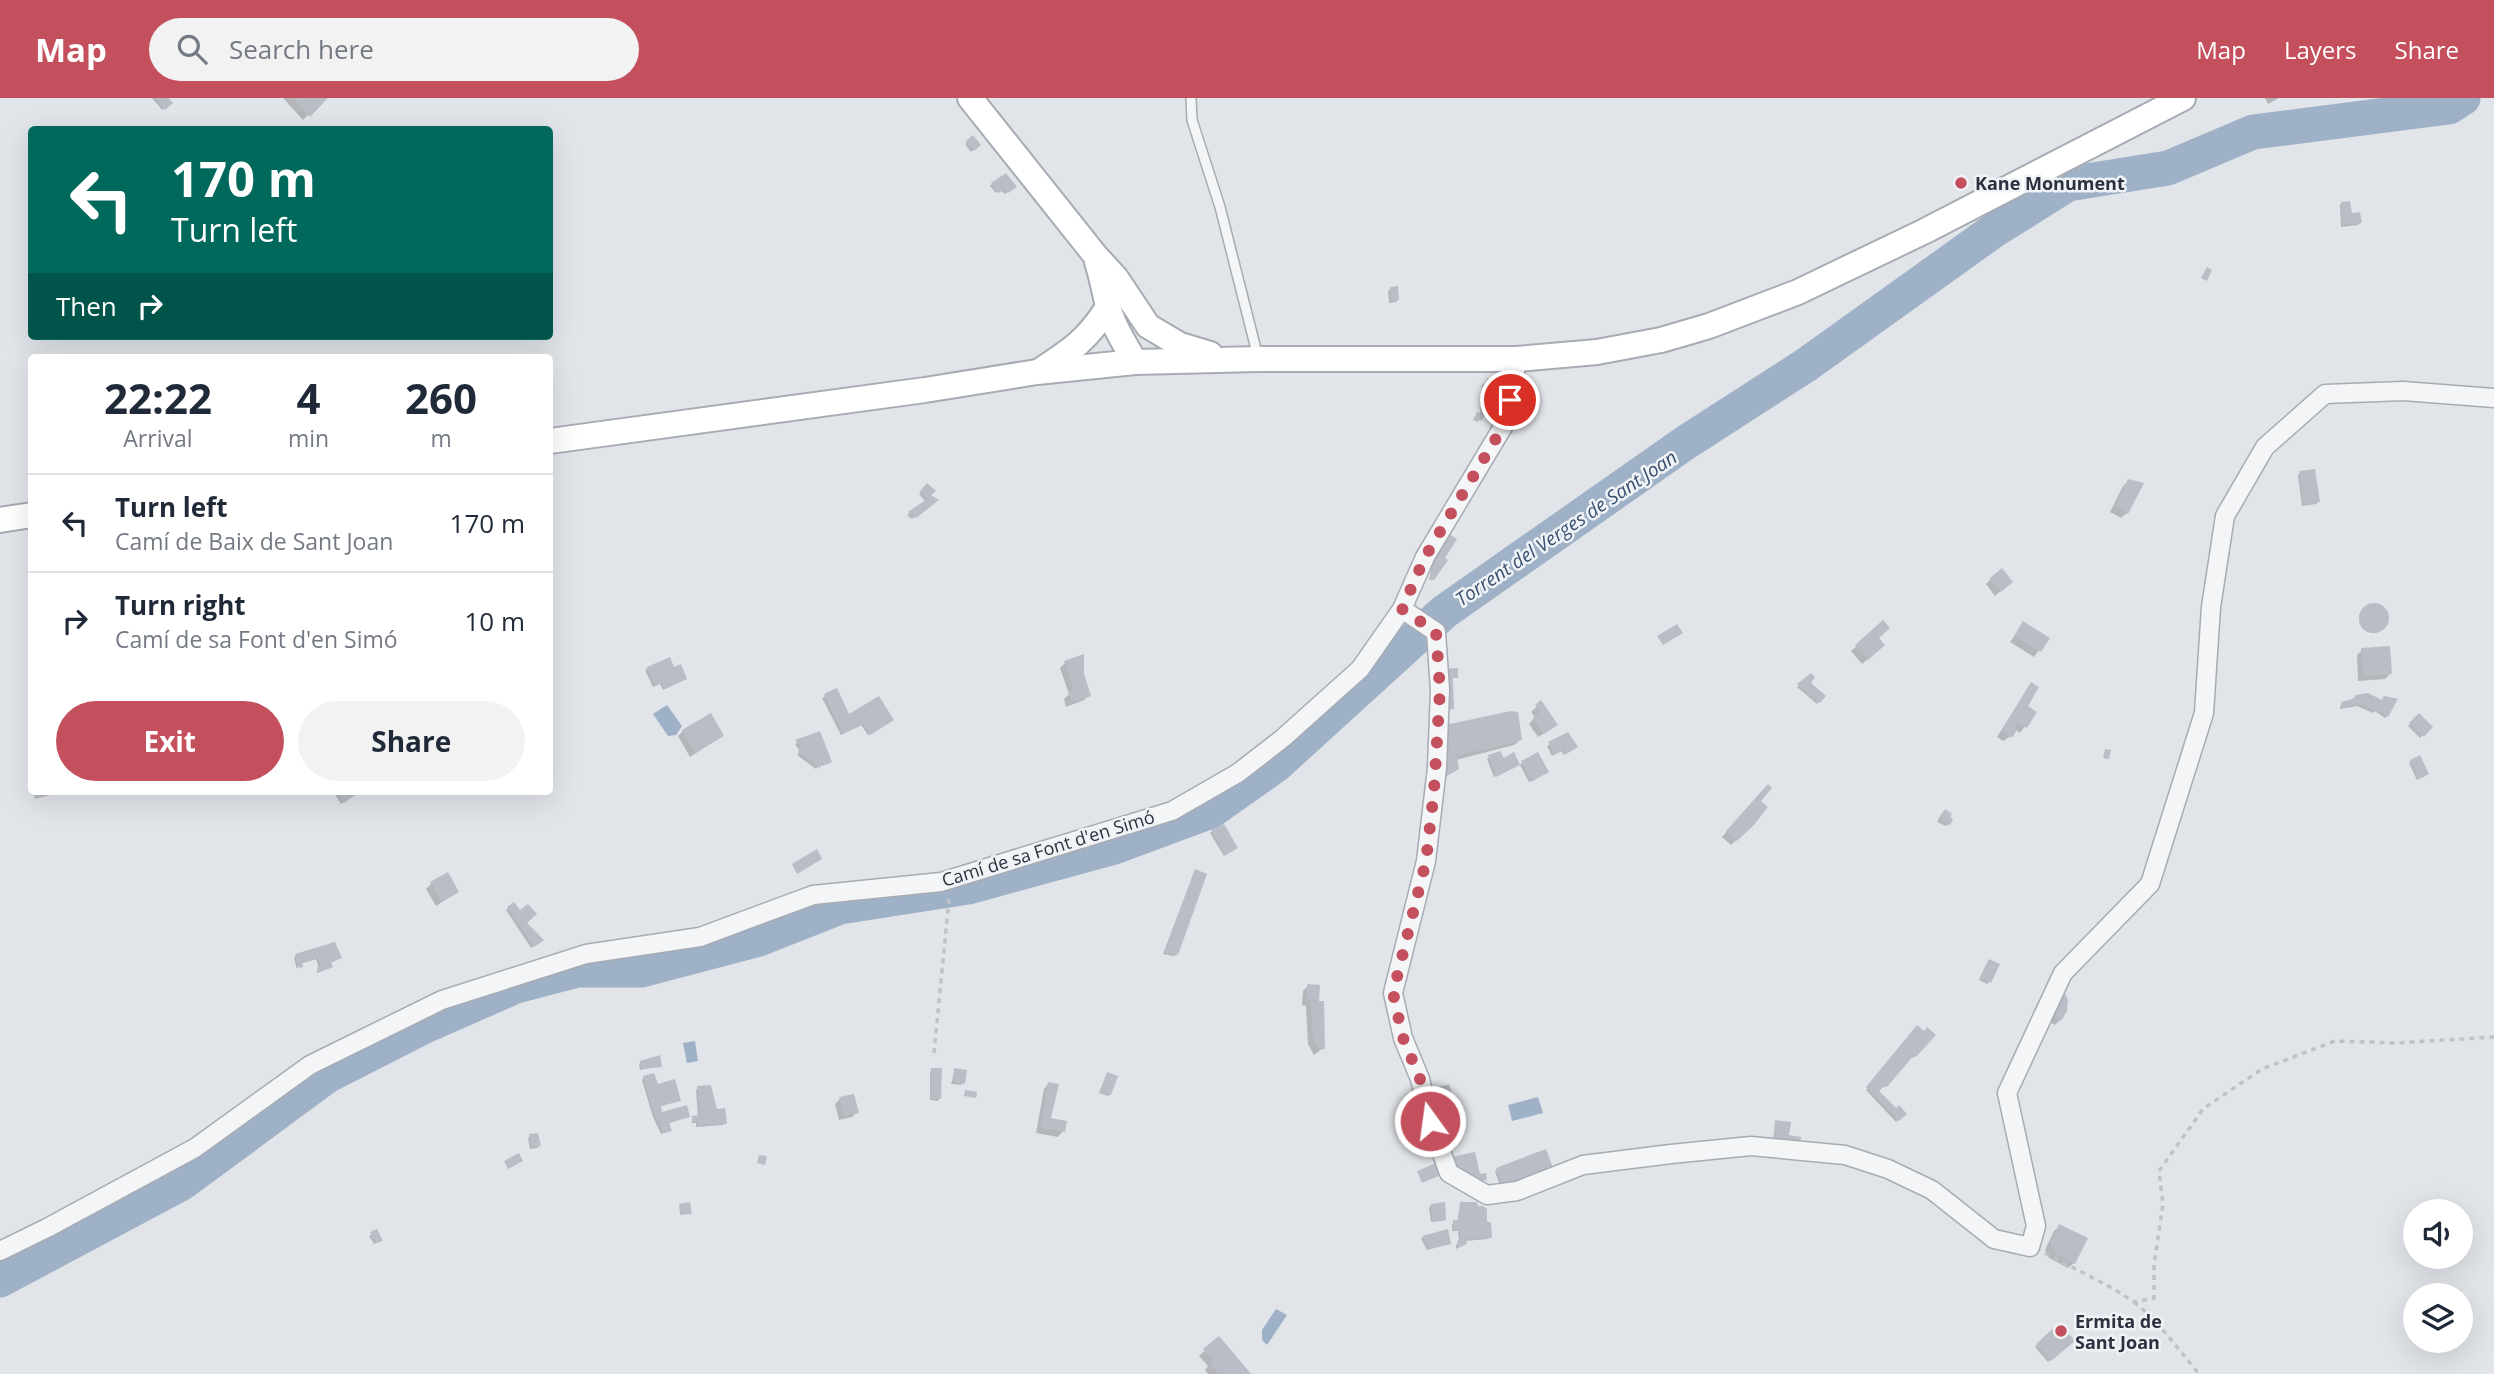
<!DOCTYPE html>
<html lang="en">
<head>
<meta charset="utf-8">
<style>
	:root { --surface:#fff; --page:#f2f2f3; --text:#1f2937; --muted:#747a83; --line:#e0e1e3; --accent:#c4505e }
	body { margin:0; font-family:"Open Sans",sans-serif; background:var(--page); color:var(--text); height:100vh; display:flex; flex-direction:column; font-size:26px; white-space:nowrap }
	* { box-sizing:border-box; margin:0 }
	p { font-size:23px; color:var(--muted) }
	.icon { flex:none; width:38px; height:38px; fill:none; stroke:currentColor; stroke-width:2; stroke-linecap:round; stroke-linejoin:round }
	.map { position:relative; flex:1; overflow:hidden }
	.side { position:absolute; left:28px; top:256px; width:525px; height:441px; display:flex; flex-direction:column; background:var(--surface); border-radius:7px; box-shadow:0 7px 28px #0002 }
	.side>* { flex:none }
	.hud { position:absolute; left:28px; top:28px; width:525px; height:214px; border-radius:7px; box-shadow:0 7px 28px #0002; background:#00695c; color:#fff; overflow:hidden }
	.tools { position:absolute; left:2403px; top:1101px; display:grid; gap:14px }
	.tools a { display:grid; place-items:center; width:70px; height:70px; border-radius:50%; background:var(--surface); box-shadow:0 7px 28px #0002; font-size:35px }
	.pin { position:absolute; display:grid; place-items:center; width:60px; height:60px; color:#fff; margin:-30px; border:4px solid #fff; border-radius:50%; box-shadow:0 2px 7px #0007 }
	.me { position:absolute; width:77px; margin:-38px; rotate:346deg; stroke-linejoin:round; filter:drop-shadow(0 0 5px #0008) }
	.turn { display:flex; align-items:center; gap:24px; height:147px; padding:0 28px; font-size:32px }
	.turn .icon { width:91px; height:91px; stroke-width:2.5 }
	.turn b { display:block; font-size:49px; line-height:60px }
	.then { display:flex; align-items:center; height:66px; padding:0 28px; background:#0003; gap:14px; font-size:26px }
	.eta { display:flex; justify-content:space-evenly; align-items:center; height:119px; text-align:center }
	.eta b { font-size:42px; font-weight:700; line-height:49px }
	.button { display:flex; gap:14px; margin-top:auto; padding:14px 28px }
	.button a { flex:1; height:80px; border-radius:42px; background:var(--accent); color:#fff; font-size:28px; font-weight:700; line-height:80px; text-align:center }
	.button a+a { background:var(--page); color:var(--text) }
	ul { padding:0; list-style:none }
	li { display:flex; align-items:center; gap:21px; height:98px; padding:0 28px; border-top:2px solid var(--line) }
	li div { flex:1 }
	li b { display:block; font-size:26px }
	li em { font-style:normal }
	header { display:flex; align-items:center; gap:42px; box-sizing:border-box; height:98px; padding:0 35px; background:var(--accent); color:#fff }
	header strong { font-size:33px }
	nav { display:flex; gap:38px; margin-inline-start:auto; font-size:24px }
	.search { width:490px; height:63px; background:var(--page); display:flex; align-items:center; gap:18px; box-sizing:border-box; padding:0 24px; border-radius:38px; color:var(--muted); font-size:26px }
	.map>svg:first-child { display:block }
	.water { fill:#9fb1c6 }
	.shadow { fill:#0003 }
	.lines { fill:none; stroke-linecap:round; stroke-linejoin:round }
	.river { stroke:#9fb1c6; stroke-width:35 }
	.building { fill:#b9bdc5 }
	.service-casing { stroke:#a7abb3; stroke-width:12 }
	.minor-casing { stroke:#a7abb3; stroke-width:21 }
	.secondary-casing { stroke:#a7abb3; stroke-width:28 }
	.path { stroke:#bfc2c7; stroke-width:3.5; stroke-dasharray:5 5; stroke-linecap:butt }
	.service { stroke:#f3f5f7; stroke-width:9 }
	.minor { stroke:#f3f5f7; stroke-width:18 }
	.secondary { stroke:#fff; stroke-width:24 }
	.route { stroke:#c4505e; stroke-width:12; stroke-dasharray:0 21.6 }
	.poi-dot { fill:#c4505e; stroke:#f0f3f6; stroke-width:2.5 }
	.labels { text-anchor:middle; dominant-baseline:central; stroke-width:5; stroke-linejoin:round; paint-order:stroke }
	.poi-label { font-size:18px; font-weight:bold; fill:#2b313f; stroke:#f0f3f6; text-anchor:start }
	.street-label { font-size:18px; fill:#2b313f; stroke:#f0f3f6 }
	.water-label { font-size:19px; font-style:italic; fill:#384f70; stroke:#f0f3f6 }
</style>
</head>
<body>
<header>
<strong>Map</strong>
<div class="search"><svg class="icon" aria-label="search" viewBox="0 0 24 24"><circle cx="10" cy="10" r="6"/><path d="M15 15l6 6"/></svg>Search here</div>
<nav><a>Map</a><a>Layers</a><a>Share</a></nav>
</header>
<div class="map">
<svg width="2494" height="1276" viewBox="0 0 2494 1276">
	<rect width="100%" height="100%" fill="#e1e4e9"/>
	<!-- water -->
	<g class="water">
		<polygon points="667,607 682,628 676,637 668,638 653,616"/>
		<polygon points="695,943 698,963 687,965 683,945"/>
		<polygon points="1538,999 1543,1015 1512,1023 1508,1007"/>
		<polygon points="1276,1211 1287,1217 1267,1247 1262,1242 1262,1232"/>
	</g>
	<!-- shadow -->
	<g class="shadow">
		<polygon points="152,0 167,0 171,5 162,12"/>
		<polygon points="283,0 324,0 303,22"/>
		<polygon points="2265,0 2279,0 2268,6"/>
		<polygon points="973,39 979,47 971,54 965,46"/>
		<polygon points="992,86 1015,88 1005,96 1000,92 996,95 990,88"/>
		<polygon points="2342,105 2350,117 2360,125 2358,127 2341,129 2340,107"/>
		<polygon points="1390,191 1398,202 1396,204 1389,205 1388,193"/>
		<polygon points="1488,282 1497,313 1492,319 1482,318 1478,324 1473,322 1475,319 1480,317 1482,287"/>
		<polygon points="2300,375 2318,404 2316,406 2302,408 2298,377"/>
		<polygon points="2129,383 2141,386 2127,415 2121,420 2110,414 2123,388"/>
		<polygon points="927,388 929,397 936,402 912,421 907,417 926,404 919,396"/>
		<polygon points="1991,481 2005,489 1995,498 1986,486"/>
		<circle cx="2373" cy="521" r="14"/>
		<polygon points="1882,525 1877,540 1878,552 1862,566 1851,553"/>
		<polygon points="2023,526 2047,541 2034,559 2010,544"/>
		<polygon points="2362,552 2390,576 2385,581 2358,583 2357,557"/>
		<polygon points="1065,565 1089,597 1084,602 1066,609 1064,601 1069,596 1060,570"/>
		<polygon points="648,570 673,571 685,581 663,592 660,586 653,589 645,572"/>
		<polygon points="1811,577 1808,585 1824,598 1817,606 1797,589"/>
		<polygon points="2031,586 2025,609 2035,614 2020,635 2015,631 2011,638 2003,643 1997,639"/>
		<polygon points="836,592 848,619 890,624 868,637 861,627 841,637 822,600"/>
		<polygon points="2356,599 2382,604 2387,618 2385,620 2375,613 2373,615 2357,608 2340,611 2341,606"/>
		<polygon points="1541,605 1550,632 1538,639 1529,626 1535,619 1531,614"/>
		<polygon points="2419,618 2431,629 2420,640 2408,628"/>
		<polygon points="683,633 722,638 690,659 678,638"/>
		<polygon points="1440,634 1520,642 1514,647 1456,662 1457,670 1440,682"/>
		<polygon points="819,635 830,664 822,668 820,666 816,671 797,657 800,653 795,646"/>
		<polygon points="1568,637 1574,651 1564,657 1561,653 1552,658 1547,648"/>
		<polygon points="1489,659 1503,662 1516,668 1494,679 1487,661"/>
		<polygon points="2411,663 2425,678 2417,682 2409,665"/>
		<polygon points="1522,665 1544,676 1529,684 1520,667"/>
		<polygon points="33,693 61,693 61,694 35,701"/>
		<polygon points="333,693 350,693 351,699 341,706"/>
		<polygon points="1762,693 1753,726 1731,747 1722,739"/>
		<polygon points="1943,715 1949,726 1946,728 1937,724"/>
		<polygon points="1212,733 1233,752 1224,758 1210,735"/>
		<polygon points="1195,773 1177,856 1174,858 1163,856"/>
		<polygon points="431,786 457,794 436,808 426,791"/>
		<polygon points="514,806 540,844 531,850 506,812"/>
		<polygon points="296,858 337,862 330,865 329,870 316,875 319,870 316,861 300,866 297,871 294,860"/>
		<polygon points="1987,865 1989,884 1987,886 1979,882"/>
		<polygon points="1308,888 1317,905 1323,950 1314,957 1308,946 1306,908 1302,907 1303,893"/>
		<polygon points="2056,902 2060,922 2055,927 2045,922"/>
		<polygon points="1917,930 1924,935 1934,937 1913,960 1911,958 1884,990 1882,988 1876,993 1896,1013 1904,1016 1896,1024 1866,992"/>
		<polygon points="641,964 660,968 640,972 639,966"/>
		<polygon points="932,972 940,1000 938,1003 930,1002 930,974"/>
		<polygon points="955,972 963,985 961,987 951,986"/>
		<polygon points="1107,976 1110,996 1108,998 1099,995"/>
		<polygon points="644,979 679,1002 659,1009 661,1016 688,1018 668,1026 670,1032 667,1034 661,1036 653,1019 642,982"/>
		<polygon points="1049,985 1049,1021 1063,1033 1058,1039 1036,1035 1044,991"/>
		<polygon points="698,990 725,1025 723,1027 696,1029 696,1025 691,1025 693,1020 698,1019 696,992"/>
		<polygon points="1433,992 1457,1018 1455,1020 1440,1024 1431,994"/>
		<polygon points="840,1001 857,1014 852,1019 839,1022 835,1006"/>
		<polygon points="530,1038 539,1048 537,1050 530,1051 528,1040"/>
		<polygon points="1545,1053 1501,1090 1495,1074 1497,1071"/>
		<polygon points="1461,1106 1485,1124 1490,1139 1488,1141 1465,1143 1465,1146 1456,1151 1456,1147 1459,1144 1458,1133 1452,1133 1452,1126 1457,1124"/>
		<polygon points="1431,1107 1445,1121 1442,1123 1431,1124 1429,1110"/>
		<polygon points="2060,1128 2074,1165 2068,1170 2049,1160 2045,1152 2054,1133"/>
		<polygon points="372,1136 381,1142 374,1146 369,1138"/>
		<polygon points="1423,1139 1450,1145 1427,1152 1421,1141"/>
		<polygon points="2059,1228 2072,1243 2048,1264 2035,1249"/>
		<polygon points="1204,1253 1249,1276 1208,1276 1205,1272 1208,1268 1199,1258"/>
	</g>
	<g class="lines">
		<!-- river -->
		<polyline class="river" points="0,1182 182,1085 327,978 425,928 516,888 577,872 641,872 759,841 840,809 968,789 1114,749 1211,713 1276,667 1444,514 1685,345 1806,267 1993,133 2068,86 2168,70 2253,34 2449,9 2463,0"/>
	</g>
	<!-- building -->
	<g class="building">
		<polygon points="156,0 169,0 173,5 165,12"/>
		<polygon points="293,0 328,0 310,19"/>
		<polygon points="973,37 981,47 974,53 966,43"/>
		<polygon points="1006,75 1017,89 1008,95 1004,91 999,95 991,85"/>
		<polygon points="2350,103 2352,115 2360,114 2362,125 2342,127 2341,104"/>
		<polygon points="2207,169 2212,172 2207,183 2201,180"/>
		<polygon points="1398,188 1399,202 1391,203 1390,189"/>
		<polygon points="1487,280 1502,281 1499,314 1484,313"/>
		<polygon points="1477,314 1484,317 1482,323 1474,320"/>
		<polygon points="2315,371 2320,404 2304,407 2299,373"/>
		<polygon points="2128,381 2144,385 2128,416 2115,408"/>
		<polygon points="927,385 936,393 931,397 939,402 916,420 908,414 927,401 920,393"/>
		<polygon points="1449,436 1457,441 1445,460 1448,462 1434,482 1429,482 1433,459"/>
		<polygon points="2002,470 2013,484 2001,494 1990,480"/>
		<circle cx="2374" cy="520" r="15"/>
		<polygon points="1883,522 1890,530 1879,540 1885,547 1868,562 1855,547"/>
		<polygon points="2023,523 2050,540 2041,554 2014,538"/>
		<polygon points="1677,526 1683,535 1663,547 1657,538"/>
		<polygon points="2390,548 2392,576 2363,578 2361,550"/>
		<polygon points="1084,556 1084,576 1091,598 1072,604 1068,594 1074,592 1064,563"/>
		<polygon points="670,559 674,569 681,566 687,581 665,591 662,585 655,588 647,569"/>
		<polygon points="1458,570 1458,580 1453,580 1454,611 1443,612 1442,571"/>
		<polygon points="1811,575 1815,579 1811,585 1826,598 1820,605 1797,586"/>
		<polygon points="2031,584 2039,589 2028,608 2037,614 2027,630 2017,625 2015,630 2017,631 2013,639 2009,638 2001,633"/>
		<polygon points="837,590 849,616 879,598 894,622 870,637 864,626 843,636 824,596"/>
		<polygon points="2368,595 2382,602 2384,598 2398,601 2388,619 2378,612 2376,614 2360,606 2342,610 2341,604 2354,601 2355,597"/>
		<polygon points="1541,602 1558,627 1544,636 1533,619 1540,614 1535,607"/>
		<polygon points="1511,613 1518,614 1522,642 1457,658 1459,671 1445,679 1445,627"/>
		<polygon points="711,615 724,638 695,655 682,632"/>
		<polygon points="2419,615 2433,629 2424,639 2409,625"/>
		<polygon points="820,633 832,664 825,667 823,665 820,670 798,654 801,649 795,642"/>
		<polygon points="1568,634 1578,649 1566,656 1564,652 1554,657 1548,644"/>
		<polygon points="2105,651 2111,652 2109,661 2103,660"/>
		<polygon points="1500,653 1504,660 1514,654 1520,667 1496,679 1488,657"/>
		<polygon points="1538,654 1549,674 1531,684 1521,663"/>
		<polygon points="2420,657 2429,676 2419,681 2410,662"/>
		<polygon points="1768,686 1772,690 1761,703 1768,709 1754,727 1737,743 1726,733"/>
		<polygon points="35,693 63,693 63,694 37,700"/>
		<polygon points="336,693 352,693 355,697 344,705"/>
		<polygon points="1945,711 1952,716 1950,719 1953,721 1950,727 1938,721"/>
		<polygon points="1224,726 1238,750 1226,757 1211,732"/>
		<polygon points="817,751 822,761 797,776 792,766"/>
		<polygon points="1195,771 1207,776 1178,857 1164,854"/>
		<polygon points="448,774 459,794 442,804 430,784"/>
		<polygon points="514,804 520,812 528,806 537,816 527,825 544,842 534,849 507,809"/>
		<polygon points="335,844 342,860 331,864 333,869 318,875 317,870 321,867 318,860 302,865 303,869 299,870 295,856"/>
		<polygon points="1989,861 2000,866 1991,885 1980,879"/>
		<polygon points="1307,886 1320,887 1319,903 1324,903 1325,951 1319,952 1313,940 1310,903 1307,902"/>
		<polygon points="2061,894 2066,897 2068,902 2067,913 2061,923 2049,916"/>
		<polygon points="1917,927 1924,933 1927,929 1936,937 1916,959 1914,957 1887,989 1885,987 1879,993 1896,1010 1899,1007 1907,1016 1899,1023 1866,989"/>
		<polygon points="660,957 662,969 642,971 640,963"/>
		<polygon points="931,970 942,970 941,1001 931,1001"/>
		<polygon points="954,970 967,972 965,986 953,984"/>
		<polygon points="1107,974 1118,978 1111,997 1100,993"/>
		<polygon points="654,975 658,986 675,981 681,1003 661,1008 662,1014 687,1007 690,1019 669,1025 672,1033 664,1035 654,1016 643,978"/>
		<polygon points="1048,984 1059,986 1051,1020 1067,1023 1065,1034 1040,1030"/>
		<polygon points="1449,986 1459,1018 1442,1023 1432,991"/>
		<polygon points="711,987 717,1011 725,1010 727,1026 698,1027 697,1023 692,1024 692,1018 700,1017 697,988"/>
		<polygon points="965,992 977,994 976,1000 964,998"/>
		<polygon points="854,996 859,1015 844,1018 839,999"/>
		<polygon points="1775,1022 1791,1024 1789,1037 1801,1039 1800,1047 1773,1044"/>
		<polygon points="538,1035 541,1048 532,1050 529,1036"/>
		<polygon points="1546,1051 1554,1072 1503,1089 1496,1070"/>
		<polygon points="1475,1054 1480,1076 1486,1075 1487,1082 1481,1083 1483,1091 1458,1079 1451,1059"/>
		<polygon points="519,1055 523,1063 508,1071 504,1063"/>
		<polygon points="759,1057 767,1058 765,1067 757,1065"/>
		<polygon points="1441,1063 1446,1075 1422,1085 1417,1073"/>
		<polygon points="690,1104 692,1116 680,1117 679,1106"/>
		<polygon points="1445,1104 1446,1122 1432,1123 1431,1106"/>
		<polygon points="1460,1104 1477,1104 1478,1108 1483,1108 1487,1111 1487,1123 1491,1125 1492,1140 1466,1141 1467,1146 1458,1150 1457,1143 1461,1141 1459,1132 1453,1132 1453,1122 1458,1122"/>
		<polygon points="2059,1126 2088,1140 2075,1166 2054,1155 2050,1145"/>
		<polygon points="377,1131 383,1143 377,1145 370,1134"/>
		<polygon points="1448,1131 1451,1146 1430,1151 1422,1138"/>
		<polygon points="2059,1225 2075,1243 2051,1263 2036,1246"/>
		<polygon points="1219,1238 1241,1264 1251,1276 1218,1276 1209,1265 1213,1262 1203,1251"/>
	</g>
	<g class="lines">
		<defs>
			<polyline id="service" points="1191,0 1192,22 1220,109 1258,259"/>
			<g id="minor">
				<polyline points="1402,511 1436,534 1440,592 1437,670 1426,763 1393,895 1403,940 1420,981 1430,1023 1449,1075 1487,1097 1517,1093 1583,1067 1671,1056 1751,1048 1845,1057 1888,1071 1932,1092 1994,1141 2030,1149 2036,1128 2007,995 2063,875 2150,786 2204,615 2211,509 2225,418 2265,349 2325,296 2403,293 2494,300"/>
				<polyline points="0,1153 47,1130 195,1050 310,967 442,902 586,856 700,839 813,797 941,784 1172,713 1238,675 1283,640 1360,571 1402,511 1425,459 1507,322 1517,261"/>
			</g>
			<g id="secondary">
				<polyline points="970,0 1095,157 1116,180 1148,228 1180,247 1210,256"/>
				<path d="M1097,164C1102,179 1104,193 1108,208C1113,228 1125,246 1135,264"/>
				<path d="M1041,272C1072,252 1088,241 1108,209"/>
				<polyline points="550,343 925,292 1037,274 1135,264 1258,261 1517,261 1597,254 1661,242 1709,228 1798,194 1925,133 2183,0"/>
				<polyline points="0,422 32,417"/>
			</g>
		</defs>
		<!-- service casing -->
		<use href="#service" class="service-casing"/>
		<!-- minor casing -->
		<use href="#minor" class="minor-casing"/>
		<!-- secondary casing -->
		<use href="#secondary" class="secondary-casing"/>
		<!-- path -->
		<g class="path">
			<polyline points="934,955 949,801"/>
			<polyline points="2045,1155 2114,1191 2134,1204 2154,1200 2154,1167 2163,1106 2159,1073 2203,1011 2262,971 2335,943 2397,945 2494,939"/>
			<polyline points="2134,1204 2154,1221 2199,1276"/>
		</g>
		<!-- service -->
		<use href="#service" class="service"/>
		<!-- minor -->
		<use href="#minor" class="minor"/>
		<!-- secondary -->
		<use href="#secondary" class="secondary"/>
	</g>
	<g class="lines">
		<!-- route -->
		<polyline class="route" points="1430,1023 1420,981 1403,940 1393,895 1426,763 1434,693 1440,592 1436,534 1402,511 1425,459 1507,322 1510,302"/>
	</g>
	<!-- markers -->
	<g class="poi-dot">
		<circle cx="1961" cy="85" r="7"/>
		<circle cx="2061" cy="1233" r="7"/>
	</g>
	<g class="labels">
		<!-- poi labels -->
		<g class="poi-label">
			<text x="1975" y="85">Kane Monument</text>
			<text x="2075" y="1223">Ermita de<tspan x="2075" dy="21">Sant Joan</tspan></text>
		</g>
		<!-- street labels -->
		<g class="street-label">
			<text transform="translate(1048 750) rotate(-17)">Camí de sa Font d'en Simó</text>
		</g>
		<!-- water labels -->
		<g class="water-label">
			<text transform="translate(1566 430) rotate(-34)">Torrent del Verges de Sant Joan</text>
		</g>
	</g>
</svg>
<div class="tools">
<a><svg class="icon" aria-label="sound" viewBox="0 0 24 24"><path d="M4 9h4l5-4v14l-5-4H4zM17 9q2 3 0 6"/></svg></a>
<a><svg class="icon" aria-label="layers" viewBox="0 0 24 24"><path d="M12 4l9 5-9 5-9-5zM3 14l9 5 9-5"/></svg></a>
</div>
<div class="pin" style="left:1510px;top:302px;background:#d93025"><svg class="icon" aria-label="arrive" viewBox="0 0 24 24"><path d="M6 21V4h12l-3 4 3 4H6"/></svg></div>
<svg class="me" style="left:1430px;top:1023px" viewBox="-20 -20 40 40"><circle r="17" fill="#c4505e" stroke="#fff" stroke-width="3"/><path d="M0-11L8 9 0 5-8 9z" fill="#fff"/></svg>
<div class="hud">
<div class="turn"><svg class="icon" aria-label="left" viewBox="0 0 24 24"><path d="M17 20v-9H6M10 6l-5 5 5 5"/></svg><div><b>170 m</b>Turn left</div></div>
<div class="then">Then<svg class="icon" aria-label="right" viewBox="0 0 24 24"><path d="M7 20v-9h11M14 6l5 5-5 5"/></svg></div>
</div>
<section class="side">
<div class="eta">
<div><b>22:22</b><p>Arrival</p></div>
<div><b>4</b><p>min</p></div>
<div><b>260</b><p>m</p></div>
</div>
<ul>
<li><svg class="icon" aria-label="left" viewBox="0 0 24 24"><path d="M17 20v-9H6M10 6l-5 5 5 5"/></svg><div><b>Turn left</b><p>Camí de Baix de Sant Joan</p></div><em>170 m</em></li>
<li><svg class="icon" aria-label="right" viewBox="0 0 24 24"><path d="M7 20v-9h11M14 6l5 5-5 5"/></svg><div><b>Turn right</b><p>Camí de sa Font d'en Simó</p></div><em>10 m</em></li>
</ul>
<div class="button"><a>Exit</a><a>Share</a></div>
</section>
</div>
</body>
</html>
